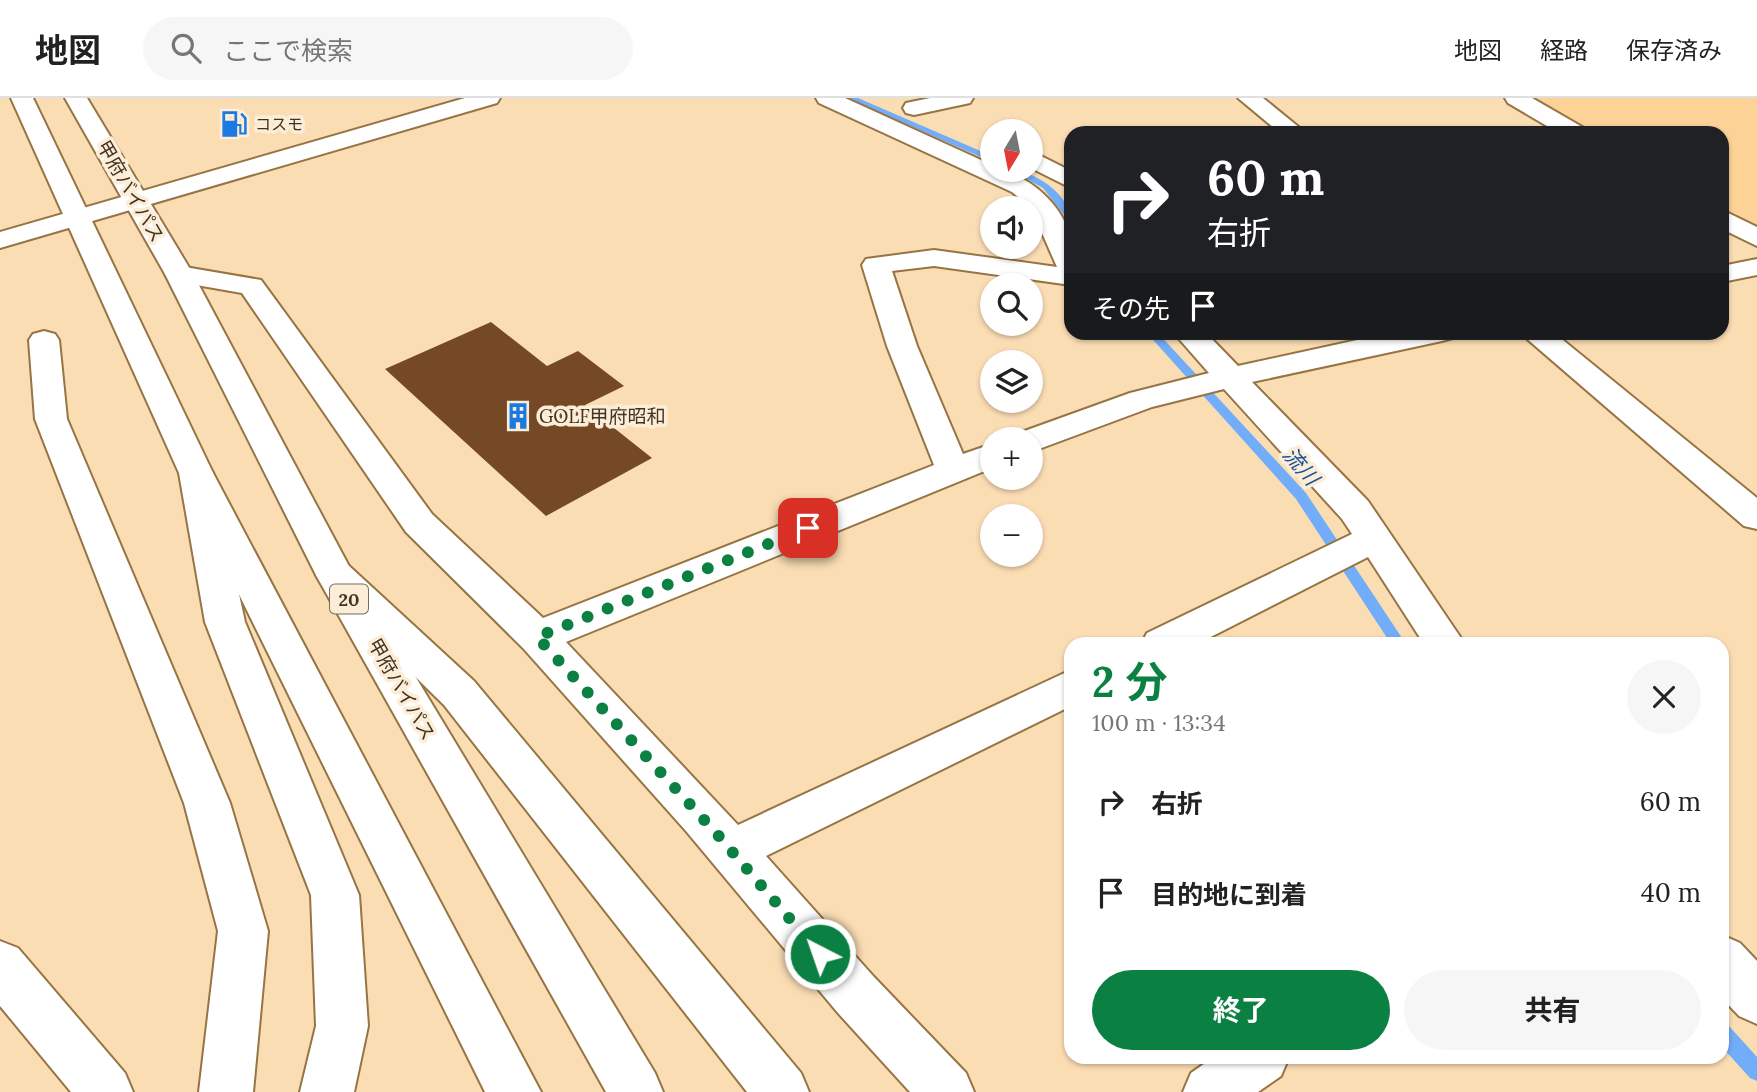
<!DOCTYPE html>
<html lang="ja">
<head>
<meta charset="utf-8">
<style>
	:root { --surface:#fff; --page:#f6f6f6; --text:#222; --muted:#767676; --line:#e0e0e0; --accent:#0b8043 }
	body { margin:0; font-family:Lora,"Noto Sans JP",serif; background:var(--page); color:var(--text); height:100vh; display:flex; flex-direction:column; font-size:26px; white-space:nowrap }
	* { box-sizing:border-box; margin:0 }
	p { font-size:23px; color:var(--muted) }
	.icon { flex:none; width:38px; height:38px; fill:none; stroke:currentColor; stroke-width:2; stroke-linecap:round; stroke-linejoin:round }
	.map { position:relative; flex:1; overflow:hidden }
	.side { position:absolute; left:1064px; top:539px; width:665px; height:427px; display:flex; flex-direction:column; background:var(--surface); border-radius:21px; box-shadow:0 2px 5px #0004 }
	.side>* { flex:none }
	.hud { position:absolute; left:1064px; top:28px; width:665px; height:214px; border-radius:21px; box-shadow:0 2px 5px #0004; background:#202124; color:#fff; overflow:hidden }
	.needle { width:46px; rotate:190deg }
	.fabs { position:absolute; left:980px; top:21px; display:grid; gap:14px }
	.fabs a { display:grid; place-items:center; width:63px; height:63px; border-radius:50%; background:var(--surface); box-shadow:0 2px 5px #0004; font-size:35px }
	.pin { position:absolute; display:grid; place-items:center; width:60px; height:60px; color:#fff; margin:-30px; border-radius:14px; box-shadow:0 4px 10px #0006 }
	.me { position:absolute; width:77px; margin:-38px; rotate:319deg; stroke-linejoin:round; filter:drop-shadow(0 0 5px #0008) }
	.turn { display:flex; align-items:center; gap:24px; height:147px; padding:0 28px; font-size:32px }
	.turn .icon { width:91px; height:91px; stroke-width:2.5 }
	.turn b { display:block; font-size:49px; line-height:60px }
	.then { display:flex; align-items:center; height:66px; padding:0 28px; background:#0003; gap:14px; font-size:26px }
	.round { display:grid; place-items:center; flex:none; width:74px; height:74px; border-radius:37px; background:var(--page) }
	.headline { display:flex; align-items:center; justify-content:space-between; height:119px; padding:0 28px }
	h1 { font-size:42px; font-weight:700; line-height:52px; color:var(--accent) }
	.action { display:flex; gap:14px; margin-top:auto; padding:14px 28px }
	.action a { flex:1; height:80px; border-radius:42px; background:var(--accent); color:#fff; font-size:28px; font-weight:700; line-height:80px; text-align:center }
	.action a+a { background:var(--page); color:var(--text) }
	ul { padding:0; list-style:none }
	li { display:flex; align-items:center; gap:21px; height:91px; padding:0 28px }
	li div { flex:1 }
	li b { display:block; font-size:26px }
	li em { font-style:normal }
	header { display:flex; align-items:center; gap:42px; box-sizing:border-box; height:98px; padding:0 35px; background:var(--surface); border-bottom:2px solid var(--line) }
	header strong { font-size:33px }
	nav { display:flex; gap:38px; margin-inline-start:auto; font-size:24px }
	.search { width:490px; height:63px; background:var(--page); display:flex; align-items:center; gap:18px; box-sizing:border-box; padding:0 24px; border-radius:38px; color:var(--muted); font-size:26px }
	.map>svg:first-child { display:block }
	.built { fill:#fcd297 }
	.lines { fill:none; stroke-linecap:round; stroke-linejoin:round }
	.stream { fill:#72adf9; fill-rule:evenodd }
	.building { fill:#754826 }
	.minor-casing { stroke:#967443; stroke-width:4 }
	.tertiary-casing { stroke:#967443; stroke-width:4 }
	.trunk-casing { stroke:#967443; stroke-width:4 }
	.motorway-casing { stroke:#967443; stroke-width:4 }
	.minor { fill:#fff; fill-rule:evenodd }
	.tertiary { fill:#fff; fill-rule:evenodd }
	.trunk { fill:#fff; fill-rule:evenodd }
	.motorway { fill:#fff; fill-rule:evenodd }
	.route { stroke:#0b8043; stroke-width:12; stroke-dasharray:0 21.6 }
	.labels { text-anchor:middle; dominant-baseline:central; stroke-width:7; stroke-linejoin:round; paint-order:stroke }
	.far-poi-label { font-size:16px; fill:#42331f; stroke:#fcedd9; text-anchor:start }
	.shield { fill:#fcedd9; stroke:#7a6b57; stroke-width:2 }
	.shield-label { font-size:18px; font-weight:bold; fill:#42331f }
	.street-label { font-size:19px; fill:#42331f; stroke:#fcedd9 }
	.poi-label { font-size:19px; fill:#42331f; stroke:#fcedd9; text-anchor:start }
	.water-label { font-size:21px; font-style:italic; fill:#1a5397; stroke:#fcedd9 }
</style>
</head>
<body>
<header>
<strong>地図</strong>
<div class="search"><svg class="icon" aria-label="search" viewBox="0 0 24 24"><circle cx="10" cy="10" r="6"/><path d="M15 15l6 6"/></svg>ここで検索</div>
<nav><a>地図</a><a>経路</a><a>保存済み</a></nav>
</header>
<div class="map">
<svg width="1757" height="994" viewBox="0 0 1757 994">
	<rect width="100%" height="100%" fill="#fbddb4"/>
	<!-- built -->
	<polygon class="built" points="1527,0 1757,0 1757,132 1722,112 1722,35 1588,35"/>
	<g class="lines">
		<!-- stream -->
		<g class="stream">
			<polygon points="847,0 858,0 992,58 992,64"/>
			<path d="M1010,72C1034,72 1071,97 1071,123L1068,122L1043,90Z"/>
			<polygon points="1146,234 1157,234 1306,395 1406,546 1391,546 1296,401"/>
			<polygon points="1722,925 1729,928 1757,959 1757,983 1750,980 1722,949"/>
		</g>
	</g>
	<!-- building -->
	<polygon class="building" points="491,224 547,268 578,253 624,288 585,307 652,360 546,418 385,271"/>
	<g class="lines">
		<defs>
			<g id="minor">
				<path d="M816,0H845L992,67V72C1026,72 1067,110 1071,144C1073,158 1071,173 1071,187L934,168L892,173L917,248L963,356L992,346V370L566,544L738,727L1071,572V608L766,758L874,879L966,975L974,994H910L838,915L686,733L523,550L406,434L242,195L179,184L169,182L165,176L169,170L179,168L261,182L432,416L543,520L934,367L887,248L862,167L866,161L934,152L1057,169L1031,110L1012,94L819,5Z"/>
				<polygon points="930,0 973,0 970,5 914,17 906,15 903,10 906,5"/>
				<polygon points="1505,0 1532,0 1584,30 1588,35 1559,35 1508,5"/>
				<polygon points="1031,53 1071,73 1071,90 1031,70"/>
				<polygon points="1722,112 1757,129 1757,148 1722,131"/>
				<polygon points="1757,161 1757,177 1722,184 1722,168"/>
				<polygon points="44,233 55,236 59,242 67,321 230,705 268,833 253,994 199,994 218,833 184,705 35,321 29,242 33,236"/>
				<polygon points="1173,234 1205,234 1238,268 1394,234 1457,234 1453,240 1442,243 1252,284 1368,403 1465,546 1424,546 1368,459 1197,546 1141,546 1147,535 1352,436 1342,421 1224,291 1152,309 1031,354 1031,341 1015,341 1019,335 1130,295 1209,275"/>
				<polygon points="1722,837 1740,845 1757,863 1757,926 1739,918 1722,900"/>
				<polygon points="0,843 18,850 125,975 133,994 71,994 0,908"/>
				<polygon points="1214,959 1289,959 1281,978 1258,994 1183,994 1191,975"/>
			</g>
			<g id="tertiary">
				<polygon points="465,0 500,0 497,5 0,150 0,134"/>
				<polygon points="1238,0 1263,0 1306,35 1280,35"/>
				<polygon points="1519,234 1553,234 1757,400 1757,431 1744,428"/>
			</g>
			<g id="trunk">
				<polygon points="11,0 33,0 213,375 541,994 485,994 179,375"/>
				<polygon points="65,0 87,0 193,176 351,472 655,975 663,994 606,994 316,477 165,176"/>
			</g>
			<g id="motorway">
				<polygon points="196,364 208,367 213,375 245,524 359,797 368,928 354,994 300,994 316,928 311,797 205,524 179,375 184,367"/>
				<polygon points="335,463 348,467 474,583 801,975 809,994 747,994 444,607 322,487 316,477 322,467"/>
			</g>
		</defs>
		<!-- minor casing -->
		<use href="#minor" class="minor-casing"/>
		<!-- tertiary casing -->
		<use href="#tertiary" class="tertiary-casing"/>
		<!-- trunk casing -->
		<use href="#trunk" class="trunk-casing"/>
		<!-- motorway casing -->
		<use href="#motorway" class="motorway-casing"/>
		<!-- minor -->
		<use href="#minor" class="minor"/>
		<!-- tertiary -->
		<use href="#tertiary" class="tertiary"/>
		<!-- trunk -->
		<use href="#trunk" class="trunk"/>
		<!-- motorway -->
		<use href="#motorway" class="motorway"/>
	</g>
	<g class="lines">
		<!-- route -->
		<polyline class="route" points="808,430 537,539 717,736 820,856"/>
	</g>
	<!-- icons -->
	<defs>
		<symbol id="fuel-bare" viewBox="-9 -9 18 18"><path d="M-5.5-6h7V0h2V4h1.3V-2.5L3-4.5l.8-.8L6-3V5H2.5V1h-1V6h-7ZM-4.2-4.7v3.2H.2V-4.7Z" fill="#1b79e2" stroke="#fcedd9" stroke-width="2.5" paint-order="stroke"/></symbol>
		<symbol id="building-bare" viewBox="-9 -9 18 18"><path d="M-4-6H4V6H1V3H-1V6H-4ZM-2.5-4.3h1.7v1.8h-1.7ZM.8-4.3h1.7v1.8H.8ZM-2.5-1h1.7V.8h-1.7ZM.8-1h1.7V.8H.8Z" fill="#1b79e2" stroke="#fcedd9" stroke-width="2.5" paint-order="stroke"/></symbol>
	</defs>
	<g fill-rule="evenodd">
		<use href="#fuel-bare" x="215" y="7" width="38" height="38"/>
		<use href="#building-bare" x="499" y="299" width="38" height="38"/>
	</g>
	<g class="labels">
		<!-- far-poi labels -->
		<g class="far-poi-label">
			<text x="255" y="26">コスモ</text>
		</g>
		<!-- shield labels -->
		<rect class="shield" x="330" y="486.5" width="38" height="29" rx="5"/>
		<g class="shield-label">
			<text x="349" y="501">20</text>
		</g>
		<!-- street labels -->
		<g class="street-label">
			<text transform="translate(131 93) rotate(60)">甲府バイパス</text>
			<text transform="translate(402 591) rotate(60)">甲府バイパス</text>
		</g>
		<!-- poi labels -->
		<g class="poi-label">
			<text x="539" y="318">GOLF甲府昭和</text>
		</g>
		<!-- water labels -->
		<g class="water-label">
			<text transform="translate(1301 368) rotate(49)">流川</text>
		</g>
	</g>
</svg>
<div class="fabs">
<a><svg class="needle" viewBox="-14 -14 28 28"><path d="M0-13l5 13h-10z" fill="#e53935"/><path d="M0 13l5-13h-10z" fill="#767676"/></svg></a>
<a><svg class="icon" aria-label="sound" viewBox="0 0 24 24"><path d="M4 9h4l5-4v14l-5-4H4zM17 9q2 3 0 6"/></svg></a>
<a><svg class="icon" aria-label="search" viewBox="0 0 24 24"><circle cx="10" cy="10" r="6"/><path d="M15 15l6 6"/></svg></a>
<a><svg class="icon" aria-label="layers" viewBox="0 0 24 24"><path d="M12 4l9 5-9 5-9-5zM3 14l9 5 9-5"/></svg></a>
<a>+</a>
<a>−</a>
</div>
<div class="pin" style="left:808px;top:430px;background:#d93025"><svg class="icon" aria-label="arrive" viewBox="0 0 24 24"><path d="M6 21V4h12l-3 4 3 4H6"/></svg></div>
<svg class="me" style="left:820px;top:856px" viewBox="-20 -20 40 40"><circle r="17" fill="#0b8043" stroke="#fff" stroke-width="3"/><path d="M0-11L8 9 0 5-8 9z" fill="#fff"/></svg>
<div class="hud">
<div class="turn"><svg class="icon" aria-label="right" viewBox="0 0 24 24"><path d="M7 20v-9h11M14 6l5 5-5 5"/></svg><div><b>60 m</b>右折</div></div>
<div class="then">その先<svg class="icon" aria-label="arrive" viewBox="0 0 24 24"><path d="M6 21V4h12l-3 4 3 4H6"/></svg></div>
</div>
<section class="side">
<div class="headline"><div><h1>2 分</h1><p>100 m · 13:34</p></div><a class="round"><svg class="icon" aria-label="close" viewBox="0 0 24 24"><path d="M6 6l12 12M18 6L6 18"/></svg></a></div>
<ul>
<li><svg class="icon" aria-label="right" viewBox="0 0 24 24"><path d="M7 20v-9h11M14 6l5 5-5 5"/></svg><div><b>右折</b></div><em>60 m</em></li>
<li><svg class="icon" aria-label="arrive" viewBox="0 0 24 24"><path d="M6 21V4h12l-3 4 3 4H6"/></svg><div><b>目的地に到着</b></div><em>40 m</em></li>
</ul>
<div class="action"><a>終了</a><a>共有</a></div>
</section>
</div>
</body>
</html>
